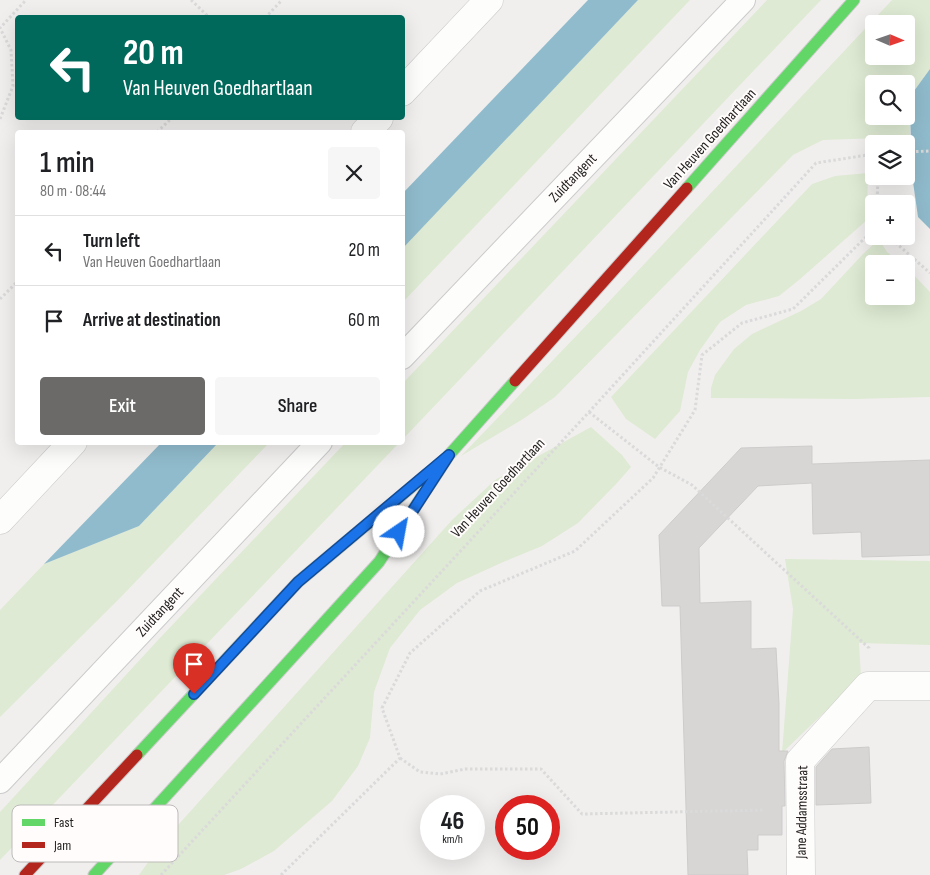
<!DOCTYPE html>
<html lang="en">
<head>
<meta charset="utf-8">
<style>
	:root { --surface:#fff; --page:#f6f6f6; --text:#202124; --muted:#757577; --line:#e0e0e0; --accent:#6b6a69 }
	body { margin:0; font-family:"Sofia Sans Condensed",sans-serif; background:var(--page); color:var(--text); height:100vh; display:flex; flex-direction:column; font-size:19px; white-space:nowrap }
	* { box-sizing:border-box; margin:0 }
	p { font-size:16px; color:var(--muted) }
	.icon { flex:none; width:28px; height:28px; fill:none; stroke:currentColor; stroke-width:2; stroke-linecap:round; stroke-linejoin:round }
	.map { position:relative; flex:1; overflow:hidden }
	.drawer { position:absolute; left:15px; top:130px; width:390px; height:315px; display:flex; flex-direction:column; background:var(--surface); border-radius:5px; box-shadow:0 5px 20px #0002 }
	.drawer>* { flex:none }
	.guide { position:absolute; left:15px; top:15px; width:390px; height:105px; border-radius:5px; box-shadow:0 5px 20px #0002; background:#00695c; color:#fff; overflow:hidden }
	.needle { width:32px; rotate:92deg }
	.buttons { position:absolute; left:865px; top:15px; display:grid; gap:10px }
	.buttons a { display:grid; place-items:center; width:50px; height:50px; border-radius:5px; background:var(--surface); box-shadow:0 5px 20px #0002; font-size:25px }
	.speed { position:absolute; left:420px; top:795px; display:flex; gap:10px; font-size:25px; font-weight:700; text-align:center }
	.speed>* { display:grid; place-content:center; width:65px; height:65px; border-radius:50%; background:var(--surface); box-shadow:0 5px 20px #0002; line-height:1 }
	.speed small { font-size:12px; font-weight:400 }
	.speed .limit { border:8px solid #d22; background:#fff; color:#111 }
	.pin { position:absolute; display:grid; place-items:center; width:42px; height:42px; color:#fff; margin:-51px -21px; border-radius:50% 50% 50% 0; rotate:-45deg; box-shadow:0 0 5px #0007 }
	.pin .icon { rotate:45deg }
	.me { position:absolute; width:55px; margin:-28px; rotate:33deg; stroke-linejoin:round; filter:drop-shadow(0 0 4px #0008) }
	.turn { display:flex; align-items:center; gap:18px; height:105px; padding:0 25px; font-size:22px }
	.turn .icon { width:65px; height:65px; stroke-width:2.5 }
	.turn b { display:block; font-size:35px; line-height:42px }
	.round { display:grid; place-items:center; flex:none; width:52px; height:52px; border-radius:5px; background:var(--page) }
	.summary { display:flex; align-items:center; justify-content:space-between; height:85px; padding:0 25px }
	h1 { font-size:30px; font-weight:600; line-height:38px }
	.action { display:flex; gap:10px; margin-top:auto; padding:10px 25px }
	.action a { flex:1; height:58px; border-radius:5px; background:var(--accent); color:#fff; font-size:20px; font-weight:600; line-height:58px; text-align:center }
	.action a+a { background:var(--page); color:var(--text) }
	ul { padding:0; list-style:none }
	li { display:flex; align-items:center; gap:15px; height:70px; padding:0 25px; border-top:1px solid var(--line) }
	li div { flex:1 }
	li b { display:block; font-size:19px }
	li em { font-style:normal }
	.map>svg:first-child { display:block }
	.green { fill:#deead3; fill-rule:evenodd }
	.water { fill:#90bbcc }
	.building { fill:#d7d6d5; stroke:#cdcccb }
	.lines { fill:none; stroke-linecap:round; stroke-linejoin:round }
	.lane-casing { stroke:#cccbcb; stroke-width:26 }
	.street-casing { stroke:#cccbcb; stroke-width:29 }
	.fast-casing { stroke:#cccbcb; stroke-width:13 }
	.jam-casing { stroke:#cccbcb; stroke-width:13 }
	.path { stroke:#dadada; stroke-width:3; stroke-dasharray:2.5 2.5; stroke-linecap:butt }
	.lane { stroke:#fdfdfc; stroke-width:24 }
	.street { stroke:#fdfdfc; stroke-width:28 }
	.fast { stroke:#63d668; stroke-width:11 }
	.jam { stroke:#b3261e; stroke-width:11 }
	.route-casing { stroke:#114b97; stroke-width:12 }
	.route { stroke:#1a73e8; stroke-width:9 }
	.labels { text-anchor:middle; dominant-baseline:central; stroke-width:4; stroke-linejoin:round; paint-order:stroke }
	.street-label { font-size:15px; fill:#232221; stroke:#fffcfb }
	.key { fill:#fffcfb; stroke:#bdbbba; stroke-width:1 }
	.key-label { font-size:14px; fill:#232221 }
</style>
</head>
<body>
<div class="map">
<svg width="930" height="875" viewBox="0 0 930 875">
	<rect width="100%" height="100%" fill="#f1efee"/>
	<!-- green -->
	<g class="green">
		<polygon points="638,0 690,0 403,302 402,248"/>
		<polygon points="767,0 821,0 403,439 403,383"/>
		<path d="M892,0H930V69L914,91L910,111V137L823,140L793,155L555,397L523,419L461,456L602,309ZM874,24H906V56H874ZM874,84H906V116H874Z"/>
		<polygon points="868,173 867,220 799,280 779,296 746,305 720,322 700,350 688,372 680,411 655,439 626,419 611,397 812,184 835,176"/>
		<polygon points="879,239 887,252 902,264 874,264 874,296 906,296 906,267 930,292 930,397 854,399 711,398 711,388 715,375 734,349 752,334 801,311 821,299 863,254"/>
		<polygon points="591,427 622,455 631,467 617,483 578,523 542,546 501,563 457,583 420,610 390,648 374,692 370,738 358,766 332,801 274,851 241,869 224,875 139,875 161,844 452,520 495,480"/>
		<polygon points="346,442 399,443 0,860 0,812 158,640"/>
		<polygon points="218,443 269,443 118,600 0,717 0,610 44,564 139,526"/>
		<polygon points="785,559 930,561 930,645 859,643 861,677 782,753 793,609"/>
	</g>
	<!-- water -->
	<g class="water">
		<polygon points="588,0 638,0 403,248 403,193"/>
		<polygon points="930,69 930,229 918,217 912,175 910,111 914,91"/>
		<polygon points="162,442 218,443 139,526 44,564"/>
	</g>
	<!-- building -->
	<g class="building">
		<polygon points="812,446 812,464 930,460 930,555 862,557 861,532 813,534 812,483 758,486 699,548 700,603 751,601 751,649 776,648 779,704 779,751 788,751 784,761 785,806 782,806 782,835 758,835 758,850 747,850 748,875 688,875 680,606 662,606 659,535 741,448"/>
		<polygon points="869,747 871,803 816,805 816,767 832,749"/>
	</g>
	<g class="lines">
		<defs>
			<g id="lane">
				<polyline points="402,357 743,0"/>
				<polyline points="0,781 320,442"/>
			</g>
			<g id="street">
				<polyline points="402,92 489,0"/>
				<polyline points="365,132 379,118"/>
				<polyline points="0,520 73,442"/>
				<polyline points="801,875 800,761 868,686 930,686"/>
			</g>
			<g id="fast">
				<polyline points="687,188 854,0"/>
				<polyline points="137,755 298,582 427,474"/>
				<polyline points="94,875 379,562 449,455 515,381"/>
			</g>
			<g id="jam">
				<polyline points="515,381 687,188"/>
				<polyline points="25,875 137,755"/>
			</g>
		</defs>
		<!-- lane casing -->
		<use href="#lane" class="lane-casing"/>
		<!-- street casing -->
		<use href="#street" class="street-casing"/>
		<!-- fast casing -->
		<use href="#fast" class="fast-casing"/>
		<!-- jam casing -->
		<use href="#jam" class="jam-casing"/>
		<!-- path -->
		<g class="path">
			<polyline points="191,0 210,18"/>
			<polyline points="265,18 282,0"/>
			<polyline points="0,119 13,86 11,50 0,28 26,0"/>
			<polyline points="157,132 172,118"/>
			<polyline points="906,152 930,151"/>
			<polyline points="877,204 878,176"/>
			<polyline points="888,236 930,273"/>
			<polyline points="0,299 18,281"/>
			<polyline points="589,412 659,467 692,485 869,648 869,650"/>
			<polyline points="400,758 420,772 440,774 465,769 541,769 582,814 765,810"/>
			<polyline points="161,875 589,412 816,163 874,154"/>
			<polyline points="281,875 400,758 382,708 410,653 480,591 575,551 653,478 695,410 702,355 742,323 793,309 874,229"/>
		</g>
		<!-- lane -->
		<use href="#lane" class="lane"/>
		<!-- street -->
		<use href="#street" class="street"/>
		<!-- fast -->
		<use href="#fast" class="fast"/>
		<!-- jam -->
		<use href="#jam" class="jam"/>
	</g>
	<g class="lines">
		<defs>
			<polyline id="route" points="194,694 298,582 449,455 399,532"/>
		</defs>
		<!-- route casing -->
		<use href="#route" class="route-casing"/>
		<!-- route -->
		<use href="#route" class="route"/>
	</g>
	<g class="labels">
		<!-- street labels -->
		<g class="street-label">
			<text transform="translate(710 139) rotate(-48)">Van Heuven Goedhartlaan</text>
			<text transform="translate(573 178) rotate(-46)">Zuidtangent</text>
			<text transform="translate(498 488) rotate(-47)">Van Heuven Goedhartlaan</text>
			<text transform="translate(160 612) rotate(-47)">Zuidtangent</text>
			<text transform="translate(802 812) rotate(-89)">Jane Addamsstraat</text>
		</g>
	</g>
	<!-- legend -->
	<rect x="12" y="805" width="166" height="57" rx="8" class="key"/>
	<rect x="22" y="819" width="23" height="7" fill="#63d668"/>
	<rect x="22" y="842" width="23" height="6" fill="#b3261e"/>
	<g class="key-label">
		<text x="54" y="827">Fast</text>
		<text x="54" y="850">Jam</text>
	</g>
</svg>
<div class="buttons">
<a><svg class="needle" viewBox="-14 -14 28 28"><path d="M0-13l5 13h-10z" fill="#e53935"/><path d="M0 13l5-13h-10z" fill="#757577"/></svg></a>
<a><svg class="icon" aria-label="search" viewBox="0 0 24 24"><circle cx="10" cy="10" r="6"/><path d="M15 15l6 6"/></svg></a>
<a><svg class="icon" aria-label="layers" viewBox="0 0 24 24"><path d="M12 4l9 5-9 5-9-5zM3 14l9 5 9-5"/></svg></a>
<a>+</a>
<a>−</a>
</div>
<div class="speed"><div>46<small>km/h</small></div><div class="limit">50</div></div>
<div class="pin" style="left:194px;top:694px;background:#d93025"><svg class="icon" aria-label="arrive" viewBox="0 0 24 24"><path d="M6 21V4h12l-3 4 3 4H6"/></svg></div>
<svg class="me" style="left:399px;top:532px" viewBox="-20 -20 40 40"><circle r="19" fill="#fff"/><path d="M0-13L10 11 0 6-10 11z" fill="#1a73e8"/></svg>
<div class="guide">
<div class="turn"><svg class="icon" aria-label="left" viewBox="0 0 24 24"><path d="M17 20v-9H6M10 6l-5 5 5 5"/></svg><div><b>20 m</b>Van Heuven Goedhartlaan</div></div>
</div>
<section class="drawer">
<div class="summary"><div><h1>1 min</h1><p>80 m · 08:44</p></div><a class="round"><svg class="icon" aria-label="close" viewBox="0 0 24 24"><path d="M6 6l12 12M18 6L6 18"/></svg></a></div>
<ul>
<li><svg class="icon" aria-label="left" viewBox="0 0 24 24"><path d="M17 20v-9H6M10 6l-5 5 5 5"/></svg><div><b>Turn left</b><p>Van Heuven Goedhartlaan</p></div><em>20 m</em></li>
<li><svg class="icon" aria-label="arrive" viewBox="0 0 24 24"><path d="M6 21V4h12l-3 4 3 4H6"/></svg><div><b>Arrive at destination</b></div><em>60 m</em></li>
</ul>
<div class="action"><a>Exit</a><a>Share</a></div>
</section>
</div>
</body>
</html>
